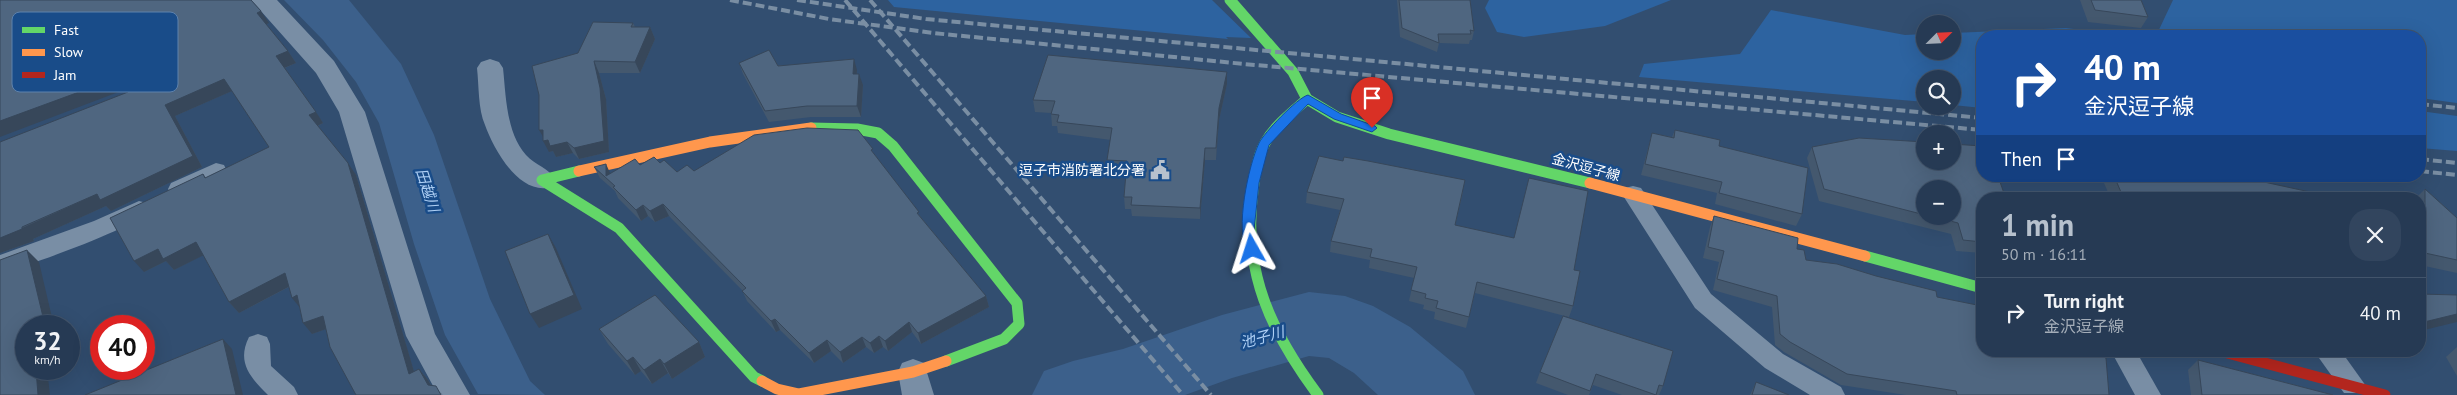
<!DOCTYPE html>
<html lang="en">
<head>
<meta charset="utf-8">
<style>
	:root { --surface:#263a54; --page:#32455e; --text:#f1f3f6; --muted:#a4adb8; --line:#42546b; --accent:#b7c1cd }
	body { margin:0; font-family:"PT Sans","Noto Sans JP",sans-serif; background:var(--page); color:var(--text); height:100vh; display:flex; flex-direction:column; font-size:19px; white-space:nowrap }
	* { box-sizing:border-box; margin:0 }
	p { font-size:16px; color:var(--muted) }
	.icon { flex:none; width:28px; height:28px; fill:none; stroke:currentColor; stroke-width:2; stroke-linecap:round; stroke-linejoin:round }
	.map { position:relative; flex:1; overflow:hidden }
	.sheet { position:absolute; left:1976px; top:192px; width:450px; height:165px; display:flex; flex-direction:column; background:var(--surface); border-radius:20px; box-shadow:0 5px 20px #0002,0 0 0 1px var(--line) }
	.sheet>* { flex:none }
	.hud { position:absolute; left:1976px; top:30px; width:450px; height:152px; border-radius:20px; box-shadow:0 5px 20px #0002,0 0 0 1px var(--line); background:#1a4fa0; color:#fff; overflow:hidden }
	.needle { width:32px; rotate:66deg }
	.tools { position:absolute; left:1916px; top:15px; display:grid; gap:10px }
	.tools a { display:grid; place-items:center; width:45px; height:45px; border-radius:50%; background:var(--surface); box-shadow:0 5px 20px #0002,0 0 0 1px var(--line); font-size:25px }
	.speed { position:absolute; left:15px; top:315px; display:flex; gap:10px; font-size:25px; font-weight:700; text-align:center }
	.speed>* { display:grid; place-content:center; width:65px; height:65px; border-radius:50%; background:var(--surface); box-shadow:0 5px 20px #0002,0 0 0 1px var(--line); line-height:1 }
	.speed small { font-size:12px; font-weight:400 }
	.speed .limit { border:8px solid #d22; background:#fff; color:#111 }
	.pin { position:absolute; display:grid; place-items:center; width:42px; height:42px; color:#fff; margin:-51px -21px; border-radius:50% 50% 50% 0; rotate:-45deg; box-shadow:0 0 5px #0007 }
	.pin .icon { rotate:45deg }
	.me { position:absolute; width:55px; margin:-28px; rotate:354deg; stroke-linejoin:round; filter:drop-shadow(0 0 4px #0008) }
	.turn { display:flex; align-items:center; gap:18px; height:105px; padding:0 25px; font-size:22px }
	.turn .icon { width:65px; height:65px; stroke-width:2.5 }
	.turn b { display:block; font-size:35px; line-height:42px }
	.then { display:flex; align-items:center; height:48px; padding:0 25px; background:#0003; gap:10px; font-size:19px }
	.round { display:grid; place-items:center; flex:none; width:52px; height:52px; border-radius:20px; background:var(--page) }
	.head { display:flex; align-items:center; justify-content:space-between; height:85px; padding:0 25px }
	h1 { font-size:30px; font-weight:800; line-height:38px; color:var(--accent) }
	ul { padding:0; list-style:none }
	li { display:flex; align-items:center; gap:15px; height:70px; padding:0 25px; border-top:1px solid var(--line) }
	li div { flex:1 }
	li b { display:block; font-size:19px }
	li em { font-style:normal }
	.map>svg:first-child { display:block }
	.green { fill:#2d63a0 }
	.water { fill:#3c608b }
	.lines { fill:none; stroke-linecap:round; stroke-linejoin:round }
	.river { fill:#3c608b; fill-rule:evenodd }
	.lane { fill:#798ea5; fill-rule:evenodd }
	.street { fill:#798ea5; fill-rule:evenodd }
	.fast { stroke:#63d668; stroke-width:11 }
	.slow { stroke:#ff974d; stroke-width:11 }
	.jam { stroke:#b3261e; stroke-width:11 }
	.rail { stroke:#7a8ea3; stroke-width:4; stroke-dasharray:9 4; stroke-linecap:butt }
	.wall { fill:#44586e; fill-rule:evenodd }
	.shaded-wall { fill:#37475a }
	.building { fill:#4f6680; stroke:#37475a }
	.route { fill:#1a73e8; stroke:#114b97 }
	.labels { text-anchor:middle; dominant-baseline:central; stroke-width:5; stroke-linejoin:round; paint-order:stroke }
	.street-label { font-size:14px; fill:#fff; stroke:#194c89 }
	.poi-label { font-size:14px; fill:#fff; stroke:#194c89; text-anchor:end }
	.water-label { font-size:15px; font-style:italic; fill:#aecff4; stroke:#194c89 }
	.key { fill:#194c89; stroke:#5e82ac; stroke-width:1 }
	.key-label { font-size:14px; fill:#fff }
</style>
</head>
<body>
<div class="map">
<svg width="2457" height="395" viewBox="0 0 2457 395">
	<rect width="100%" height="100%" fill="#324e70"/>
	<!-- green -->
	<g class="green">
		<polygon points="888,0 1212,0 1251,38 1226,37 1228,39 894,7"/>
		<polygon points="1489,0 1671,0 1605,26 1524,37 1497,32 1485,8"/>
		<polygon points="2173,0 2457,0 2457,103 2420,98 2420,36 2156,36"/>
		<polygon points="1771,10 1905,35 1925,34 1925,51 1952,51 1953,33 2066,28 2129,36 1982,36 1982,108 1953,105 1952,79 1925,79 1925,102 1639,77 1644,64 1740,54"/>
		<polygon points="2420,111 2457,116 2457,151 2420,148"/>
	</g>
	<!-- water -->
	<polygon class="water" points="284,0 349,0 401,64 434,135 490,299 530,381 545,395 478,394 445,335 414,244 379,123 356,82 323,40"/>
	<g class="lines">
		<!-- river -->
		<polygon class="river" points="1309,292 1345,296 1373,306 1410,327 1463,371 1475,395 1378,395 1354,373 1329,358 1309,356 1232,378 1185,395 1032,395 1044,371 1073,361 1123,349 1222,315"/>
		<!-- lane -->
		<g class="lane">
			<path d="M216,163L224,165L227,171L224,177C209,184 188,200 171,195L168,189L171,183Z"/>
			<polygon points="1633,186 1641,188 1711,294 1783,354 1841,387 1845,395 1810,395 1765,368 1695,308 1622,194 1625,188"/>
			<path d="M139,201L147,203L150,209C140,227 26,266 0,274V255L94,221Z"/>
			<path d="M258,334L267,337L270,344L271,366L294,387L298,395H268C251,378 236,363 249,337Z"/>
			<polygon points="2111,351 2136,351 2161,395 2135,395"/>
			<polygon points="2314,351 2341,351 2366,386 2362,393 2344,393"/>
		</g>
		<!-- street -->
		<g class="street">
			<polygon points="251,0 277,0 334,61 365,112 435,334 470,395 438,395 406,336 339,112 316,73"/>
			<path d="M490,59L499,62L503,68C506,96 506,132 526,155C535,165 549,168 556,180L552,187C520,197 494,150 485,125C478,109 479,86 477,68L481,62Z"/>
			<polygon points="913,359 924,363 934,395 902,395 898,372 902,363"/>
		</g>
		<!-- fast -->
		<g class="fast">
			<polyline points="1230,0 1293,72 1307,99 1337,117 1389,134 1590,183"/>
			<path d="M1307,99C1292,113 1275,125 1265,143C1257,157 1255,175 1253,191C1242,271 1271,332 1318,395"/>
			<polyline points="811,128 857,129 878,133 893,146 1017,303 1019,324 1004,339 946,361"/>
			<polyline points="579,171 542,180 619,228 754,377 762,381"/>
			<polyline points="1865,256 1982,288"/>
		</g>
		<!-- slow -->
		<g class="slow">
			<polyline points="579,171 710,142 811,128"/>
			<polyline points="1590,183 1865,256"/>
			<polyline points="762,381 777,389 799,394 913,372 946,361"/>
		</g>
		<!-- jam -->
		<polyline class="jam" points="2220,351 2385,395"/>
		<!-- rail -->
		<g class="rail">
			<polyline points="730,0 829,19 933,33 1244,64 1982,130"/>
			<polyline points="797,0 926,19 1982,118"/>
			<polyline points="845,0 1183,395"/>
			<polyline points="870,0 1211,395"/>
			<polyline points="2420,104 2457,108"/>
			<polyline points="2420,159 2457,163"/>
			<polyline points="2420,171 2457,175"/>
		</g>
	</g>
	<!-- wall -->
	<g class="wall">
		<polygon points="0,0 269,23 266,24 288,51 296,63 285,68 323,123 318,126 356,175 414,372 419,369 428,380 431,385 443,395 326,329 312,334 300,307 289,287 239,313 229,302 203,255 174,270 166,261 144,272 203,174 206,178 269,147 232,91 175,116 202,167 111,211 106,206 33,239 34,241 0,253 131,89"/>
		<polygon points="1397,0 1470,0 1474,31 1472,40 1470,40 1469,44 1439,43 1437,52 1400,37"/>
		<polygon points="2080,0 2141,0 2148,17 2141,28 2088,22"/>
		<polygon points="633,23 635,27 650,27 655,39 640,73 599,73 606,99 609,152 579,159 573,153 556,157 553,151 549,152 578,53"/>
		<polygon points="739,63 857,70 857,74 863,85 861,117 811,117 769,122 743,74"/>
		<polygon points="1227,84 1219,120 1216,160 1205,160 1200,219 1132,216 1131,209 1125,209 1124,197 1126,173 1108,172 1107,160 1111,140 1058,133 1057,126 1052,126 1051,113 1035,112 1033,100"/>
		<polygon points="1675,130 1719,146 1802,214 1796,226 1715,204 1717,193 1641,175 1652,133 1672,137"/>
		<path d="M1812,147L1982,199V253L1956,251L1951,234L1819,201L1807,158ZM1925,189L1952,216H1925Z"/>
		<polygon points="875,155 920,216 986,296 989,307 921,344 912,332 888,351 883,347 874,353 866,347 843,363 831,351 814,363 780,330 776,332 747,301 742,290 669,216 655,222 648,216 641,221 618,198 615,191 600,178 594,167 610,174 640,165 660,163 677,172 694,171"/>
		<polygon points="2109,176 2177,176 2325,199 2111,199 2104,183"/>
		<polygon points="2425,189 2457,218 2457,273 2420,265 2420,199 2415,199"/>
		<polygon points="1307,192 1463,192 1455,226 1574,270 1573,306 1569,317 1475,293 1466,328 1434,319 1435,312 1423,309 1424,305 1409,301 1414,278 1369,268 1370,260 1330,252 1331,241 1340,210 1306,203"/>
		<polygon points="1714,216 1797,249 1806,260 1937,297 2100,356 2109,395 1906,395 1841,385 1784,352 1775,345 1772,307 1713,290 1719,262 1703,258 1710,227"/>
		<polygon points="1563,316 1663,386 1659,395 1622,395 1593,385 1589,395 1568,395 1536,383 1540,372"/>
		<polygon points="599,329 699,342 705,357 672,379 668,373 652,384 641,371 635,375 608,344"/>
		<polygon points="2457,347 2457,376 2446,357"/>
		<polygon points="2198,360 2333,395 2191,395 2188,370"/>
		<polygon points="1756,382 1789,395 1750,395"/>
	</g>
	<!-- shaded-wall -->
	<g class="shaded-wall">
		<polygon points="261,11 269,23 265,25 257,13"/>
		<polygon points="650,27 655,39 640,73 635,62"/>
		<polygon points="288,51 296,63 284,68 276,56"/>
		<polygon points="854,59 857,70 856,86 853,74"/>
		<polygon points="594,61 599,73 606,99 609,152 579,159 574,148"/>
		<polygon points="1227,72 1227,84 1219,120 1216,160 1219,108"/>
		<polygon points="859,74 863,85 861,117 857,106"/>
		<polygon points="120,77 129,88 0,137 0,121"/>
		<polygon points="224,79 232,91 175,116 202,167 111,211 106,206 33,239 34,241 0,253 0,238 97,194 165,105"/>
		<polygon points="316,112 323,123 317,126 309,115"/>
		<polygon points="539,130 543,130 567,142 573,153 556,157 553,151 549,152 543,141 545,140"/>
		<polygon points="1205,148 1205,160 1200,219 1200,208"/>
		<polygon points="348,163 356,175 418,385 409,374"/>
		<polygon points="606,164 611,175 606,176"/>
		<polygon points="663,204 669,216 655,222 650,211"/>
		<polygon points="643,205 648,216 641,221 636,210"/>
		<polygon points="548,234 556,248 582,309 539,328 530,314"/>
		<polygon points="196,242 206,254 174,270 166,261 144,272 134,261 158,249"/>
		<polygon points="27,250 39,262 54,326 32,326"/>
		<polygon points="285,273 294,284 239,313 229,302"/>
		<polygon points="297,295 301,309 292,298"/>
		<polygon points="986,296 989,307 921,344 918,333"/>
		<polygon points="2457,314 2457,322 2420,331 2420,323"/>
		<polygon points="323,316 332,327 312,334 303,323"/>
		<polygon points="775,319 780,330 776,332 771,321"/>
		<polygon points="909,322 912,332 888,351 885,341"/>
		<polygon points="879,336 883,347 874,353 870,343"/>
		<polygon points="862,337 866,347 843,363 840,352"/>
		<polygon points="223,339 232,349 243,395 236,395"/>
		<polygon points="827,340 831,351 814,363 809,353"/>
		<polygon points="699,342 705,357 672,379 664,364"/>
		<polygon points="633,357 641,371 635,375 627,361"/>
		<polygon points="660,359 668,373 652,384 644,370"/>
		<polygon points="36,369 47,369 50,395 38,395"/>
		<polygon points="419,369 428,380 436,395 428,385"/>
	</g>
	<!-- building -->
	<g class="building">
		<polygon points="0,0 251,0 261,11 257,13 288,51 276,56 316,112 309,115 348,163 409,374 419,369 428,385 436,386 441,395 356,395 330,347 323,316 303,323 297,295 292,298 285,273 229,302 196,242 163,259 158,249 134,261 110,218 203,174 205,178 269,147 224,79 165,105 193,156 100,200 97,194 22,227 22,229 0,238 0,142 128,92 134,85 129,79 120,77 0,121"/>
		<polygon points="1399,0 1470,0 1474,31 1470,30 1471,34 1438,34 1439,43 1402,28"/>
		<polygon points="2091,0 2141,0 2148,17 2095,10"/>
		<polygon points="593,22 633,23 631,27 650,27 635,62 594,61 600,88 604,141 574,148 567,142 550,146 548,140 543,141 543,130 539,130 539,95 532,66 578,53"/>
		<polygon points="769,50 778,66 854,59 853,74 859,74 857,106 807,106 765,111 739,63"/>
		<polygon points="1048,55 1227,72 1219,108 1216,148 1205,148 1200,208 1131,205 1132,197 1124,197 1127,161 1107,160 1112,128 1057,122 1059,115 1051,114 1055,101 1033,100"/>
		<polygon points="807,128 858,130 873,149 871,150 919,212 917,213 986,296 918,333 909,322 885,341 879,336 870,343 862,337 840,352 827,340 809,353 775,319 771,321 742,291 746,288 663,204 650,211 643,205 636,210 613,187 615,186 594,167 606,164 606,176 635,159 640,165 654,157 660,163 664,160 677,172 687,165 694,171 754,135"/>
		<polygon points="1675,130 1720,140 1719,146 1808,168 1802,214 1719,193 1722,182 1645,164 1652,133 1674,138"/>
		<polygon points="1859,138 1925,142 1925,161 1952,161 1952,144 1982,146 1982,176 1993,176 1993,179 1999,179 2006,199 1982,199 1982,242 1963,240 1958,223 1931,216 1952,216 1952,189 1925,189 1925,215 1824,189 1812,147"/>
		<polygon points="1319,156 1343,161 1344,157 1368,161 1465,180 1455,225 1514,238 1529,178 1588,191 1574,270 1580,271 1573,306 1477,282 1469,317 1436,308 1438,301 1425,298 1426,294 1411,290 1417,267 1370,257 1372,249 1331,241 1344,199 1307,192"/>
		<polygon points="2114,176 2177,176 2264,182 2324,195 2325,199 2124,199"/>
		<polygon points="2425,189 2457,218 2457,260 2425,253"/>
		<polygon points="1714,216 1798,238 1797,249 1804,250 1806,260 1837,264 1876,276 1936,291 1937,297 1982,306 1982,351 2100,351 2100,356 2106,358 2109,395 1957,395 1956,391 1847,374 1790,342 1780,334 1777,296 1717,279 1724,251 1708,247"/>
		<polygon points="548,234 574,295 530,314 505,251"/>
		<polygon points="27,250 44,321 32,326 26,326 26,369 36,369 38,395 0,395 0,260"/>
		<polygon points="2420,294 2457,295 2457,314 2420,323"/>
		<polygon points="655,295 699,342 664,364 660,359 644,370 633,357 627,361 599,329"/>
		<polygon points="1563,316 1673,351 1663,386 1659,385 1656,395 1596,374 1590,391 1540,372"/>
		<polygon points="223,339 236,395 85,395"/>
		<polygon points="2198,360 2333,395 2202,395"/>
		<polygon points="1756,382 1789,395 1752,395"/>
	</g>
	<!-- route -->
	<path class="route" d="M1308,95L1341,114L1375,126L1377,128L1372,132L1334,119L1308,104L1269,145L1259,183L1254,230L1257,249L1252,254L1247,252C1235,229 1248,167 1259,143C1264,133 1297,98 1308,95Z"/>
	<!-- icons -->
	<defs>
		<symbol id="civic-bare" viewBox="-9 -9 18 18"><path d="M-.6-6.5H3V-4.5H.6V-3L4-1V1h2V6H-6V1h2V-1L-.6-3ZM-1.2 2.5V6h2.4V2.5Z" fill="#b7c1cd" stroke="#194c89" stroke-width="2.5" paint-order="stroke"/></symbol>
	</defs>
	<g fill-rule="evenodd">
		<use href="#civic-bare" x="1146" y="156" width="28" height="28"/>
	</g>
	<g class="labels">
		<!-- street labels -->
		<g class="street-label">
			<text transform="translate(1586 167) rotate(15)">金沢逗子線</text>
		</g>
		<!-- poi labels -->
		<g class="poi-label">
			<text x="1145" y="170">逗子市消防署北分署</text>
		</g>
		<!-- water labels -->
		<g class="water-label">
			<text transform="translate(428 190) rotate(72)">田越川</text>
			<text transform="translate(1262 337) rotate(-15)">池子川</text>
		</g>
	</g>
	<!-- legend -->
	<rect x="12" y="12" width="166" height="80" rx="8" class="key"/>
	<rect x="22" y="27" width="23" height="6" fill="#63d668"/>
	<rect x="22" y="49" width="23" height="7" fill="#ff974d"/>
	<rect x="22" y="72" width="23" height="6" fill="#b3261e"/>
	<g class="key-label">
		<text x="54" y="35">Fast</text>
		<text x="54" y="57">Slow</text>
		<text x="54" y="80">Jam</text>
	</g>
</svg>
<div class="tools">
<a><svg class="needle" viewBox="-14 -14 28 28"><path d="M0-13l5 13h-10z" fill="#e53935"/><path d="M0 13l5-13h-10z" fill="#a4adb8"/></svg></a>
<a><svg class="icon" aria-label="search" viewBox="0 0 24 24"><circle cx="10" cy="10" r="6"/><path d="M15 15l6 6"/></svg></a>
<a>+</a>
<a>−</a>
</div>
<div class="speed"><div>32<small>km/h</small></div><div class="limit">40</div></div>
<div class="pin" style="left:1372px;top:128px;background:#d93025"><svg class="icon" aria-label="arrive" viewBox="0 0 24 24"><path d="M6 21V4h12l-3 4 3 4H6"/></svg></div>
<svg class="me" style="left:1252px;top:249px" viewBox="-20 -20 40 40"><path d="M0-17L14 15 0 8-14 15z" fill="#1a73e8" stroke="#fff" stroke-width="4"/></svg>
<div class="hud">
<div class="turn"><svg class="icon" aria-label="right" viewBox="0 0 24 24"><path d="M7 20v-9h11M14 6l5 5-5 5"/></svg><div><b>40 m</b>金沢逗子線</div></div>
<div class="then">Then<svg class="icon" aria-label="arrive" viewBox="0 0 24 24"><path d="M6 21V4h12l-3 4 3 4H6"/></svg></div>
</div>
<section class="sheet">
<div class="head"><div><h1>1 min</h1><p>50 m · 16:11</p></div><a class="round"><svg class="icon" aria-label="close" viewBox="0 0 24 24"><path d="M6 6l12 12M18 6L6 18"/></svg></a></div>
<ul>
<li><svg class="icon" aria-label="right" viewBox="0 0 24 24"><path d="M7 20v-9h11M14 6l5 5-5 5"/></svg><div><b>Turn right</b><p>金沢逗子線</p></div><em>40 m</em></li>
</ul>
</section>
</div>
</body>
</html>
